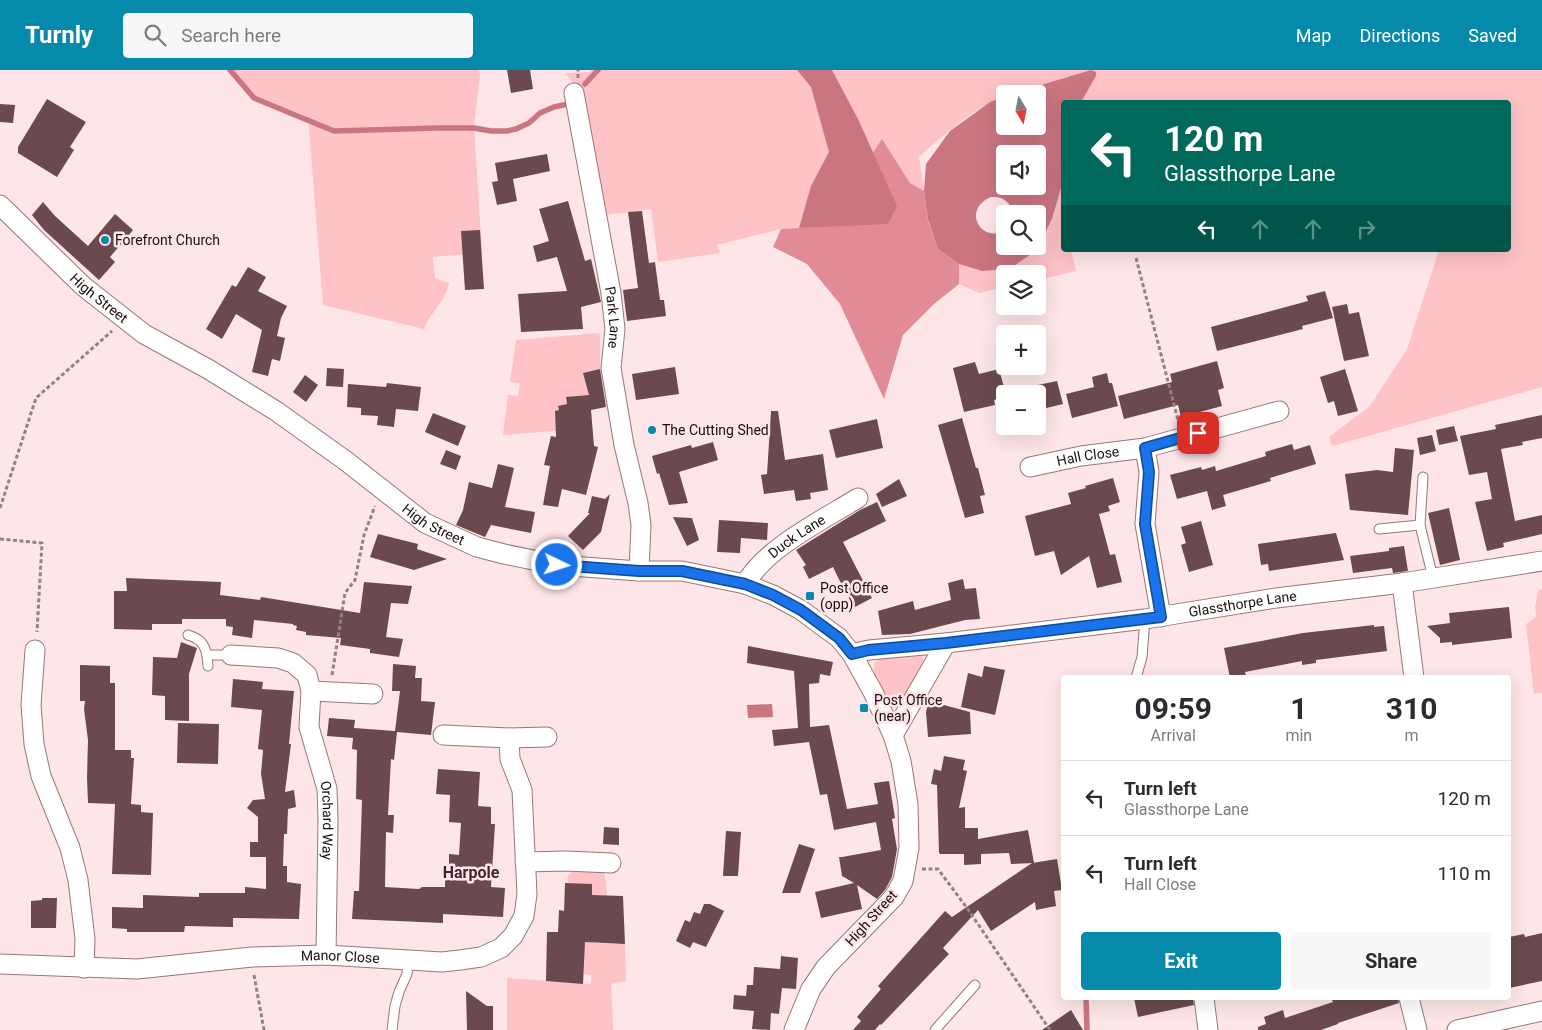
<!DOCTYPE html>
<html lang="en">
<head>
<meta charset="utf-8">
<style>
	:root { --surface:#fff; --page:#f7f7f7; --text:#2b2b33; --muted:#7c7c81; --line:#e1e1e2; --accent:#068aab }
	body { margin:0; font-family:Roboto,sans-serif; background:var(--page); color:var(--text); height:100vh; display:flex; flex-direction:column; font-size:19px; white-space:nowrap }
	* { box-sizing:border-box; margin:0 }
	p { font-size:16px; color:var(--muted) }
	.icon { flex:none; width:28px; height:28px; fill:none; stroke:currentColor; stroke-width:2; stroke-linecap:round; stroke-linejoin:round }
	.map { position:relative; flex:1; overflow:hidden }
	.drawer { position:absolute; left:1061px; top:605px; width:450px; height:325px; display:flex; flex-direction:column; background:var(--surface); border-radius:5px; box-shadow:0 5px 20px #0002 }
	.drawer>* { flex:none }
	.banner { position:absolute; left:1061px; top:30px; width:450px; height:152px; border-radius:5px; box-shadow:0 5px 20px #0002; background:#00695c; color:#fff; overflow:hidden }
	.needle { width:32px; rotate:170deg }
	.tools { position:absolute; left:996px; top:15px; display:grid; gap:10px }
	.tools a { display:grid; place-items:center; width:50px; height:50px; border-radius:5px; background:var(--surface); box-shadow:0 5px 20px #0002; font-size:25px }
	.pin { position:absolute; display:grid; place-items:center; width:42px; height:42px; color:#fff; margin:-21px; border-radius:10px; box-shadow:0 2px 8px #0006 }
	.me { position:absolute; width:55px; margin:-28px; rotate:94deg; stroke-linejoin:round; filter:drop-shadow(0 0 4px #0008) }
	.turn { display:flex; align-items:center; gap:18px; height:105px; padding:0 20px; font-size:22px }
	.turn .icon { width:65px; height:65px; stroke-width:2.5 }
	.turn b { display:block; font-size:35px; line-height:42px }
	.lanes { display:flex; align-items:center; height:48px; padding:0 20px; background:#0003; justify-content:center; gap:25px; direction:ltr }
	.lanes .off { opacity:.35 }
	.eta { display:flex; justify-content:space-evenly; align-items:center; height:85px; text-align:center }
	.eta b { font-size:30px; font-weight:700; line-height:35px }
	.cta { display:flex; gap:10px; margin-top:auto; padding:10px 20px }
	.cta a { flex:1; height:58px; border-radius:5px; background:var(--accent); color:#fff; font-size:20px; font-weight:700; line-height:58px; text-align:center }
	.cta a+a { background:var(--page); color:var(--text) }
	ul { padding:0; list-style:none }
	li { display:flex; align-items:center; gap:15px; height:75px; padding:0 20px; border-top:1px solid var(--line) }
	li div { flex:1 }
	li b { display:block; font-size:19px }
	li em { font-style:normal }
	header { display:flex; align-items:center; gap:30px; box-sizing:border-box; height:70px; padding:0 25px; background:var(--accent); color:#fff }
	header strong { font-size:24px }
	nav { display:flex; gap:28px; margin-inline-start:auto; font-size:18px }
	.search { width:350px; height:45px; background:var(--page); display:flex; align-items:center; gap:12px; box-sizing:border-box; padding:0 18px; border-radius:5px; color:var(--muted); font-size:19px }
	.map>svg:first-child { display:block }
	.green { fill:#fec2c7 }
	.forest { fill:#e18b96 }
	.water { fill:#ca7681; fill-rule:evenodd }
	.lines { fill:none; stroke-linecap:round; stroke-linejoin:round }
	.stream { stroke:#ca7681; stroke-width:5.5 }
	.building { fill:#6a4a4e }
	.lane-casing { stroke:#987679; stroke-width:11 }
	.street-casing { stroke:#987679; stroke-width:21 }
	.path { stroke:#948183; stroke-width:3; stroke-dasharray:4 2.5; stroke-linecap:butt }
	.lane { stroke:#fff; stroke-width:9 }
	.street { stroke:#fff; stroke-width:19 }
	.route-casing { stroke:#114b97; stroke-width:12 }
	.route { stroke:#1a73e8; stroke-width:9 }
	.poi-dot { fill:#068aab; stroke:#fee6e8; stroke-width:2 }
	.labels { text-anchor:middle; dominant-baseline:central; stroke-width:5; stroke-linejoin:round; paint-order:stroke }
	.poi-label { font-size:14px; fill:#1b0e10; stroke:#fee6e8; text-anchor:start }
	.street-label { font-size:14px; fill:#1b0e10; stroke:#fee6e8 }
	.quarter-label { font-size:16px; font-weight:bold; fill:#422629; stroke:#fee6e8 }
</style>
</head>
<body>
<header>
<strong>Turnly</strong>
<div class="search"><svg class="icon" aria-label="search" viewBox="0 0 24 24"><circle cx="10" cy="10" r="6"/><path d="M15 15l6 6"/></svg>Search here</div>
<nav><a>Map</a><a>Directions</a><a>Saved</a></nav>
</header>
<div class="map">
<svg width="1542" height="960" viewBox="0 0 1542 960">
	<rect width="100%" height="100%" fill="#fee6e8"/>
	<!-- green -->
	<g class="green">
		<path d="M232,0H479L480,6L474,55L482,183L433,187L435,208L449,213C446,231 431,241 424,259L323,235L308,47L255,25Z"/>
		<path d="M591,0H1542V317L1332,376L1329,367L1370,336L1407,279L1439,180H1509V32H1081L1087,20H1021L1011,24H1005V26C973,38 945,64 919,87L924,121L910,113L882,70L888,154L781,159L717,175L720,183L658,192L651,139L606,145L585,28L565,3L590,2Z"/>
		<polygon points="1064,108 1064,146 1062,147 1064,180 1071,180 1076,201 1038,210 1038,204 1005,204 1005,217 979,223 959,214 959,194 982,201 1036,181 1052,149"/>
		<polygon points="600,263 600,299 583,303 589,325 566,328 567,334 558,336 559,340 555,341 556,361 503,365 508,325 518,326 520,313 510,312 516,270"/>
		<polygon points="1542,519 1542,623 1534,624 1526,554 1536,547 1535,537 1538,521"/>
		<polygon points="919,584 922,586 924,593 900,636 891,634 874,603 874,594 880,587"/>
		<polygon points="576,798 603,801 605,806 609,842 594,864 594,873 625,874 626,911 611,914 613,960 507,960 507,908 591,914 591,905 576,904 568,813 568,805"/>
	</g>
	<!-- forest -->
	<polygon class="forest" points="882,69 910,113 924,121 928,151 938,179 959,194 959,214 934,234 903,265 884,329 840,234 807,194 773,177 781,159 888,153 896,136 873,83"/>
	<!-- water -->
	<g class="water">
		<polygon points="797,0 832,0 859,51 897,136 888,154 799,158 811,116 829,82 811,17"/>
		<path d="M1091,0L1096,2V6L1081,32H1064V108L1052,149L1036,181L1009,199L982,201L959,194L938,179L928,150L924,121L926,94L950,61L990,32L1005,26V56H1038V24H1011ZM1005,84H1038V116H1005ZM991,127C1003,126 1011,132 1013,144H1038V176H1005V161C978,173 963,138 991,127Z"/>
		<polygon points="772,634 773,647 748,648 747,635"/>
	</g>
	<g class="lines">
		<!-- stream -->
		<g class="stream">
			<polyline points="230,0 254,28 334,61 438,58 474,58 491,61 507,61 516,59 529,53 540,43 554,37 568,34"/>
			<polyline points="585,14 598,0"/>
			<polyline points="1086,928 1087,960"/>
		</g>
	</g>
	<!-- building -->
	<g class="building">
		<polygon points="507,0 530,0 533,19 511,23"/>
		<polygon points="47,29 86,52 70,77 74,80 57,107 18,83 18,77"/>
		<polygon points="0,34 15,35 13,53 0,52"/>
		<polygon points="547,84 550,101 513,109 517,131 497,135 492,112 498,111 495,93"/>
		<polygon points="568,131 585,191 591,189 601,232 581,237 583,259 521,262 518,224 567,221 557,187 537,192 533,176 549,171 539,139"/>
		<polygon points="43,132 55,146 88,176 115,144 133,160 110,187 115,192 99,210 44,160 32,145"/>
		<polygon points="642,141 649,193 655,192 660,230 664,230 666,246 627,251 623,220 638,218 628,142"/>
		<polygon points="480,160 484,219 465,220 461,161"/>
		<polygon points="248,197 266,207 258,221 287,236 281,248 277,266 285,268 280,291 272,289 268,306 252,302 262,260 236,244 222,269 206,259 232,215 236,217"/>
		<polygon points="1325,221 1333,248 1302,256 1303,259 1217,281 1211,257 1308,231 1306,226"/>
		<polygon points="1347,234 1349,244 1359,242 1369,286 1344,291 1332,237"/>
		<polygon points="1217,291 1224,318 1218,320 1222,336 1181,347 1178,335 1124,349 1118,326 1172,312 1170,304"/>
		<polygon points="975,292 979,304 999,299 1005,321 1005,327 994,330 995,335 964,342 953,298"/>
		<polygon points="675,297 679,324 636,330 632,304"/>
		<polygon points="327,298 344,299 343,317 326,316"/>
		<polygon points="600,299 606,337 591,340 594,376 598,377 586,425 562,419 558,437 543,435 550,396 544,395 551,366 556,367 555,341 559,340 558,336 567,334 566,327 589,325 583,303"/>
		<polygon points="1345,299 1358,341 1338,346 1334,331 1328,333 1320,307"/>
		<polygon points="1107,303 1109,313 1112,313 1118,336 1072,348 1066,324 1094,317 1092,307"/>
		<polygon points="305,305 318,315 306,332 293,322"/>
		<polygon points="1057,311 1063,334 1038,340 1038,315"/>
		<polygon points="387,313 421,317 418,341 396,339 394,357 377,355 378,346 361,345 361,338 347,337 348,314 386,317"/>
		<polygon points="771,341 778,341 785,390 823,384 828,420 810,423 811,429 796,431 794,420 764,424 761,405 767,404"/>
		<polygon points="433,343 466,356 458,376 425,362"/>
		<polygon points="1542,345 1542,368 1522,372 1523,375 1501,379 1515,451 1542,445 1542,464 1503,473 1504,477 1487,481 1475,432 1492,429 1487,402 1469,405 1460,366 1496,359 1495,355"/>
		<polygon points="962,348 976,398 978,398 985,425 980,426 984,443 965,448 938,355"/>
		<polygon points="877,349 883,378 836,388 829,360"/>
		<polygon points="1454,356 1458,371 1439,375 1436,360"/>
		<polygon points="1432,365 1436,381 1420,385 1417,368"/>
		<polygon points="713,372 718,390 679,402 688,433 669,435 659,403 657,404 652,386 691,375 692,378"/>
		<polygon points="1292,374 1294,380 1310,375 1316,394 1270,408 1271,411 1223,425 1226,436 1212,440 1207,421 1177,429 1170,405 1201,397 1202,400 1215,396 1216,401 1266,386 1265,382"/>
		<polygon points="1395,378 1414,380 1408,445 1350,440 1345,404 1377,400 1393,402"/>
		<polygon points="446,380 461,386 456,400 440,394"/>
		<polygon points="498,394 514,398 505,437 535,442 531,463 491,455 485,467 456,455 463,440 469,412 492,418"/>
		<polygon points="1113,408 1120,432 1108,436 1110,441 1099,444 1110,485 1115,484 1122,512 1097,518 1089,486 1061,505 1054,481 1035,486 1025,446 1071,434 1068,423 1086,418 1085,416"/>
		<polygon points="899,409 907,426 882,437 876,424"/>
		<polygon points="610,424 601,462 583,480 568,466 590,443 588,443 592,426 605,429"/>
		<polygon points="877,432 886,451 843,472 872,528 853,538 833,497 809,509 803,497 806,495 796,480 860,440"/>
		<polygon points="1449,438 1460,490 1440,495 1428,443"/>
		<polygon points="673,447 692,448 699,470 687,476"/>
		<polygon points="719,450 768,453 767,470 741,468 740,483 717,482"/>
		<polygon points="1201,451 1213,495 1189,502 1181,475 1186,473 1181,457"/>
		<polygon points="1336,463 1344,490 1269,501 1268,494 1261,495 1258,474"/>
		<polygon points="378,464 418,474 417,479 447,489 414,500 370,487"/>
		<polygon points="1404,476 1408,501 1393,503 1392,498 1353,503 1350,486 1389,481 1389,478"/>
		<polygon points="126,508 221,512 220,525 260,530 261,527 360,543 364,512 412,516 408,534 391,533 386,567 403,569 399,587 370,583 370,579 340,575 341,568 306,565 306,562 296,560 297,556 293,555 293,554 254,550 252,568 232,565 233,557 226,556 226,549 182,549 182,554 152,554 152,560 114,559 114,521 127,521"/>
		<polygon points="963,509 965,519 976,518 980,549 965,550 910,564 882,565 878,541 913,531 915,540 951,530 948,513"/>
		<polygon points="1509,537 1512,568 1452,575 1452,572 1440,573 1440,568 1427,556 1450,553 1449,543"/>
		<polygon points="1374,555 1374,557 1384,556 1387,581 1316,590 1316,593 1302,595 1302,591 1245,602 1246,606 1230,608 1224,578 1303,563"/>
		<polygon points="181,572 197,578 189,604 189,651 165,650 165,626 152,625 153,587 177,588"/>
		<polygon points="748,576 833,592 830,606 820,604 819,613 809,614 810,657 829,655 847,739 878,734 874,713 889,711 895,748 892,749 897,779 892,807 885,820 877,829 857,815 862,839 821,848 815,822 854,813 842,806 839,787 842,787 881,780 876,752 834,760 827,724 820,725 809,672 774,676 772,660 798,658 794,601 747,593"/>
		<polygon points="393,594 416,596 415,608 422,608 421,631 435,632 431,665 397,662 394,690 391,689 388,745 394,745 393,763 386,762 385,817 419,819 422,817 445,817 445,794 449,795 449,784 459,785 461,753 449,752 450,725 436,724 438,699 480,702 478,736 491,737 491,754 495,754 491,817 505,818 503,847 443,844 443,853 352,849 354,821 359,821 362,730 356,729 357,680 352,679 353,668 327,666 329,648 355,650 354,658 395,661 400,621 392,621"/>
		<polygon points="80,595 110,596 110,613 115,613 115,680 131,680 131,688 134,688 131,734 141,735 141,742 153,743 151,805 112,804 115,734 88,733 87,708 88,670 84,639 85,631 80,631"/>
		<polygon points="984,596 1005,600 995,645 961,637 968,603 982,607"/>
		<polygon points="233,609 263,612 262,619 294,621 289,674 291,674 285,722 294,720 296,737 288,739 287,764 284,764 283,796 287,796 287,812 301,814 299,849 233,848 233,857 185,856 184,862 127,862 127,859 112,858 112,837 143,838 143,825 199,827 199,823 245,823 245,817 266,819 266,787 250,787 250,772 258,772 258,747 247,738 253,730 265,729 261,704 263,680 258,679 262,640 231,637"/>
		<polygon points="929,631 970,642 971,664 928,667 926,642"/>
		<polygon points="178,653 219,654 218,694 177,693"/>
		<polygon points="944,686 965,690 963,700 967,701 959,738 965,737 965,758 978,758 978,769 1028,760 1034,793 1011,794 1009,783 981,784 981,794 964,795 964,784 940,784 939,782 937,715 931,714 934,699 941,701"/>
		<polygon points="604,757 619,758 619,775 603,774"/>
		<polygon points="726,761 741,762 738,806 723,806"/>
		<polygon points="799,774 815,779 800,823 782,823"/>
		<polygon points="1057,789 1062,820 1054,821 1056,836 1036,840 1035,832 991,861 978,840 943,878 949,884 881,955 880,954 875,960 853,960 861,951 857,947 881,919 878,916 945,841 952,847 1032,793"/>
		<polygon points="565,813 592,814 592,825 623,826 625,874 585,872 583,914 546,911 547,862 558,862 559,840 564,841"/>
		<polygon points="42,828 57,828 56,858 31,858 31,831 42,830"/>
		<polygon points="704,834 710,834 724,841 706,877 693,872 690,878 676,871 685,850 690,852 694,842 700,844"/>
		<polygon points="1542,863 1542,911 1509,918 1509,867 1524,864 1525,867"/>
		<polygon points="781,886 798,888 796,919 782,918 779,944 771,943 770,960 752,959 754,941 733,939 734,925 746,926 747,915 753,915 754,897 780,899"/>
		<polygon points="466,921 487,936 493,936 493,960 467,960"/>
		<polygon points="1134,928 1193,928 1194,935 1138,947"/>
		<polygon points="1331,928 1398,928 1399,933 1338,953 1338,954 1321,960 1258,960 1258,957 1266,954 1264,947 1283,940 1285,948 1333,932"/>
		<polygon points="1071,940 1083,960 1042,960"/>
	</g>
	<g class="lines">
		<defs>
			<g id="lane">
				<polyline points="1423,407 1420,455 1433,508"/>
				<polyline points="1379,459 1420,455"/>
				<path d="M188,565C200,569 204,573 207,585H231"/>
				<polyline points="207,585 208,596"/>
				<polyline points="1136,608 1142,587 1145,549"/>
				<polyline points="392,960 395,936 399,922 407,904 408,889"/>
				<polyline points="935,960 975,915"/>
			</g>
			<g id="street">
				<path id="s1" d="M574,23L611,223L615,259L611,298L624,375L638,433L641,455L639,501"/>
				<path id="s2" d="M0,135L83,216L144,264L208,299L276,341L346,391L425,453L477,477L504,484L557,495L639,501H682L745,514L773,525L801,540L839,568L852,584L873,622L893,665L901,691L908,734L909,778L903,811L894,827L826,897L811,919L794,960"/>
				<polyline points="1145,378 1149,402 1145,454 1161,547"/>
				<path id="s3" d="M1030,397L1081,386L1145,378L1279,341"/>
				<polyline points="1402,513 1414,608"/>
				<path id="s4" d="M745,514C767,477 821,451 858,428"/>
				<polyline points="35,580 31,635 34,674 41,706 70,778 78,810 85,869 84,898"/>
				<path id="s5" d="M852,584L869,580L946,573L1145,549L1276,528L1402,513L1542,491"/>
				<polyline points="231,585 278,588 293,593 307,605 311,621 373,624"/>
				<path id="s6" d="M311,621L309,657L327,719L328,750L326,885"/>
				<polyline points="443,665 509,668 547,667"/>
				<polyline points="893,665 946,573"/>
				<polyline points="525,792 566,791 611,793"/>
				<path id="s7" d="M0,894L137,899L252,887L326,885L442,892L460,890L481,887L501,878L513,866L524,846L527,824L522,720L510,689L509,668"/>
				<polyline points="1204,928 1208,960"/>
				<polyline points="1409,928 1417,960"/>
				<polyline points="1457,960 1542,941"/>
			</g>
		</defs>
		<!-- lane casing -->
		<use href="#lane" class="lane-casing"/>
		<!-- street casing -->
		<use href="#street" class="street-casing"/>
		<!-- path -->
		<g class="path">
			<polyline points="578,8 578,0"/>
			<polyline points="1136,188 1178,350"/>
			<polyline points="0,438 36,328 112,261"/>
			<polyline points="0,469 42,473 37,562"/>
			<polyline points="332,605 345,523 355,510 364,465 375,436"/>
			<polyline points="922,799 938,799 967,838 1050,960"/>
			<polyline points="254,905 264,960"/>
		</g>
		<!-- lane -->
		<use href="#lane" class="lane"/>
		<!-- street -->
		<use href="#street" class="street"/>
	</g>
	<g class="lines">
		<defs>
			<polyline id="route" points="557,495 639,501 682,501 745,514 773,525 801,540 839,568 852,584 869,580 946,573 1161,547 1145,454 1149,402 1145,378 1198,363"/>
		</defs>
		<!-- route casing -->
		<use href="#route" class="route-casing"/>
		<!-- route -->
		<use href="#route" class="route"/>
	</g>
	<!-- markers -->
	<g class="poi-dot">
		<circle cx="105" cy="170" r="5"/>
		<circle cx="652" cy="360" r="5"/>
		<rect x="805" y="521" width="10" height="10" rx="2.5"/>
		<rect x="859" y="633" width="10" height="10" rx="2.5"/>
	</g>
	<g class="labels">
		<!-- poi labels -->
		<g class="poi-label">
			<text x="115" y="170">Forefront Church</text>
			<text x="662" y="360">The Cutting Shed</text>
			<text x="820" y="518">Post Office<tspan x="820" dy="16">(opp)</tspan></text>
			<text x="874" y="630">Post Office<tspan x="874" dy="16">(near)</tspan></text>
		</g>
		<!-- street labels -->
		<g class="street-label">
			<text stroke="none"><textPath href="#s2" startOffset="136">High Street</textPath></text>
			<text stroke="none"><textPath href="#s1" startOffset="228">Park Lane</textPath></text>
			<text stroke="none"><textPath href="#s3" startOffset="59">Hall Close</textPath></text>
			<text stroke="none"><textPath href="#s2" startOffset="541">High Street</textPath></text>
			<text stroke="none"><textPath href="#s4" startOffset="71">Duck Lane</textPath></text>
			<text stroke="none"><textPath href="#s5" startOffset="394">Glassthorpe Lane</textPath></text>
			<text stroke="none"><textPath href="#s6" startOffset="132">Orchard Way</textPath></text>
			<text transform="translate(871 848) rotate(-48)">High Street</text>
			<text stroke="none"><textPath href="#s7" startOffset="341">Manor Close</textPath></text>
		</g>
		<!-- quarter labels -->
		<g class="quarter-label">
			<text x="471" y="802">Harpole</text>
		</g>
	</g>
</svg>
<div class="tools">
<a><svg class="needle" viewBox="-14 -14 28 28"><path d="M0-13l5 13h-10z" fill="#e53935"/><path d="M0 13l5-13h-10z" fill="#7c7c81"/></svg></a>
<a><svg class="icon" aria-label="sound" viewBox="0 0 24 24"><path d="M4 9h4l5-4v14l-5-4H4zM17 9q2 3 0 6"/></svg></a>
<a><svg class="icon" aria-label="search" viewBox="0 0 24 24"><circle cx="10" cy="10" r="6"/><path d="M15 15l6 6"/></svg></a>
<a><svg class="icon" aria-label="layers" viewBox="0 0 24 24"><path d="M12 4l9 5-9 5-9-5zM3 14l9 5 9-5"/></svg></a>
<a>+</a>
<a>−</a>
</div>
<div class="pin" style="left:1198px;top:363px;background:#d93025"><svg class="icon" aria-label="arrive" viewBox="0 0 24 24"><path d="M6 21V4h12l-3 4 3 4H6"/></svg></div>
<svg class="me" style="left:557px;top:495px" viewBox="-20 -20 40 40"><circle r="17" fill="#1a73e8" stroke="#fff" stroke-width="3"/><path d="M0-11L8 9 0 5-8 9z" fill="#fff"/></svg>
<div class="banner">
<div class="turn"><svg class="icon" aria-label="left" viewBox="0 0 24 24"><path d="M17 20v-9H6M10 6l-5 5 5 5"/></svg><div><b>120 m</b>Glassthorpe Lane</div></div>
<div class="lanes"><svg class="icon" aria-label="left" viewBox="0 0 24 24"><path d="M17 20v-9H6M10 6l-5 5 5 5"/></svg><svg class="icon off" aria-label="ahead" viewBox="0 0 24 24"><path d="M12 20V5M6 11l6-6 6 6"/></svg><svg class="icon off" aria-label="ahead" viewBox="0 0 24 24"><path d="M12 20V5M6 11l6-6 6 6"/></svg><svg class="icon off" aria-label="right" viewBox="0 0 24 24"><path d="M7 20v-9h11M14 6l5 5-5 5"/></svg></div>
</div>
<section class="drawer">
<div class="eta">
<div><b>09:59</b><p>Arrival</p></div>
<div><b>1</b><p>min</p></div>
<div><b>310</b><p>m</p></div>
</div>
<ul>
<li><svg class="icon" aria-label="left" viewBox="0 0 24 24"><path d="M17 20v-9H6M10 6l-5 5 5 5"/></svg><div><b>Turn left</b><p>Glassthorpe Lane</p></div><em>120 m</em></li>
<li><svg class="icon" aria-label="left" viewBox="0 0 24 24"><path d="M17 20v-9H6M10 6l-5 5 5 5"/></svg><div><b>Turn left</b><p>Hall Close</p></div><em>110 m</em></li>
</ul>
<div class="cta"><a>Exit</a><a>Share</a></div>
</section>
</div>
</body>
</html>
